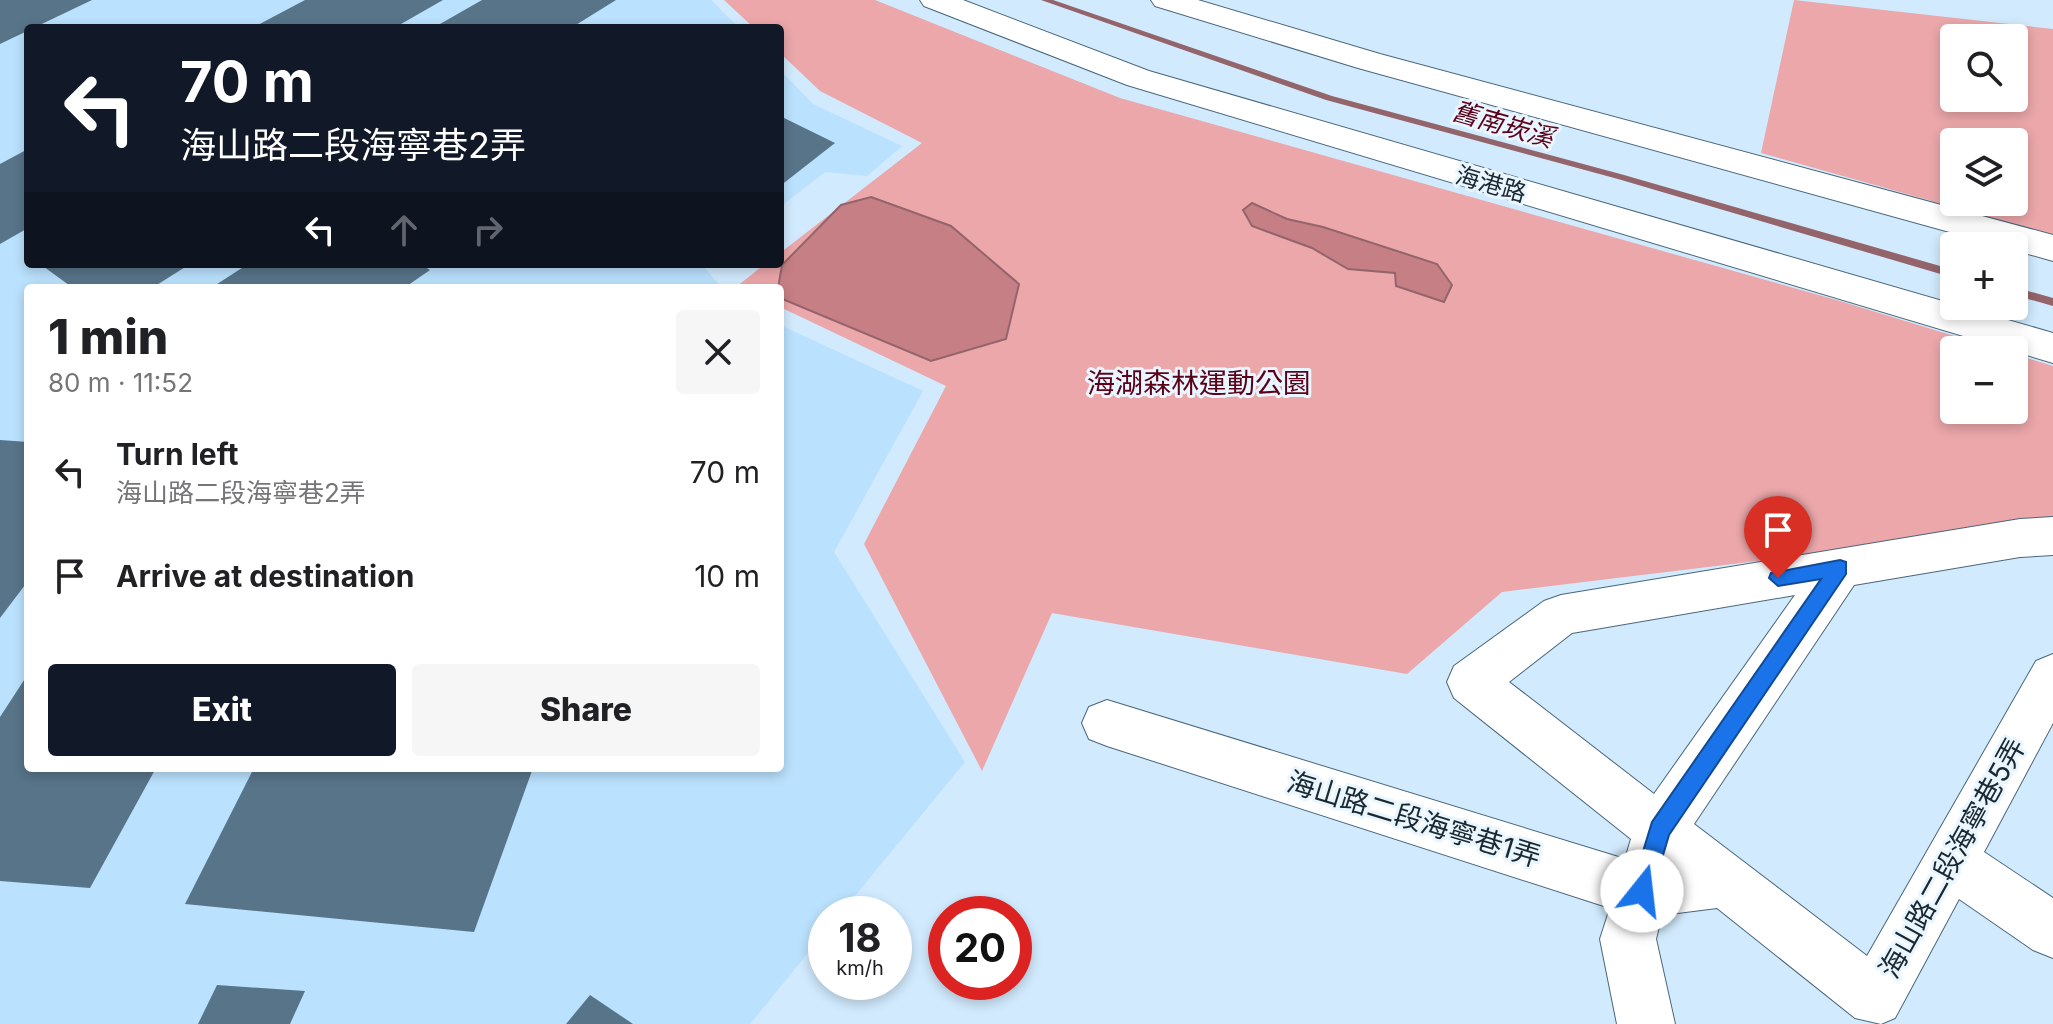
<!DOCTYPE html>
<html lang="en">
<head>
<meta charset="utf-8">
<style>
	:root { --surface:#fff; --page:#f6f6f6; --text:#202124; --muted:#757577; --accent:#111827 }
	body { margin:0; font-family:Inter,"Noto Sans TC",sans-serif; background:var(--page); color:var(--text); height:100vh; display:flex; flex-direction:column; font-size:30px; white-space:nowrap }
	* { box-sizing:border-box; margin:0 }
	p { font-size:26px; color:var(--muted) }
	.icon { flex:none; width:44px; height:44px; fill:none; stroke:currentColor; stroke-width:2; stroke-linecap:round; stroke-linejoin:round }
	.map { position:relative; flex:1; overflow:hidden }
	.drawer { position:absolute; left:24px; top:284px; width:760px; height:488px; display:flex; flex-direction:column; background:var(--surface); border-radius:8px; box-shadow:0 4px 12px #0003 }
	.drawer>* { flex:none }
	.guide { position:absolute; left:24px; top:24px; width:760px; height:244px; border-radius:8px; box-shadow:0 4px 12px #0003; background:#111827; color:#fff; overflow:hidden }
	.controls { position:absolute; left:1940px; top:24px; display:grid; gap:16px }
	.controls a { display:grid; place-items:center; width:88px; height:88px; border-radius:8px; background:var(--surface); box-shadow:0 4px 12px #0003; font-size:40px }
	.speed { position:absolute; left:808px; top:896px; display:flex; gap:16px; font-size:40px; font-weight:700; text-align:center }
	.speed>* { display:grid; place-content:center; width:104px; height:104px; border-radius:50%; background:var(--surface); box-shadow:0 4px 12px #0003; line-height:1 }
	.speed small { font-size:20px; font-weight:400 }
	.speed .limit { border:12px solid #d22; background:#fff; color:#111 }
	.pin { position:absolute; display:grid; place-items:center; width:68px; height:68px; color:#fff; margin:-82px -34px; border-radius:50% 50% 50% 0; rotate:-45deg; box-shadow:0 0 8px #0007 }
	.pin .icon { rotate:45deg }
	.me { position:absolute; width:88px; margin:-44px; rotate:16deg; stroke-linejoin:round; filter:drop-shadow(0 0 6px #0008) }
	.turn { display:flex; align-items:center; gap:28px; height:168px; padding:0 24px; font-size:36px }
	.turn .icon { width:104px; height:104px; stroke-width:2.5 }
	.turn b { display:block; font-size:56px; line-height:68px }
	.lanes { display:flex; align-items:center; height:76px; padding:0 24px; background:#0003; justify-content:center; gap:40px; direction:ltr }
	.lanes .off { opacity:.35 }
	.round { display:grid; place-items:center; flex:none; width:84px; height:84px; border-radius:8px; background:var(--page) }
	.head { display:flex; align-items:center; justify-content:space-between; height:136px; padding:0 24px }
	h1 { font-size:48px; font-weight:800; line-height:60px }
	.primary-button { display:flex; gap:16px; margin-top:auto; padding:16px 24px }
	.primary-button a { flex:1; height:92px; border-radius:8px; background:var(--accent); color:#fff; font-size:32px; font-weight:800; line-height:92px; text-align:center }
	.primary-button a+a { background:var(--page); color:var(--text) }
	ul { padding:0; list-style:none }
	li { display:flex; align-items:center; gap:24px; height:104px; padding:0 24px }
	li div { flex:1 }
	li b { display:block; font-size:30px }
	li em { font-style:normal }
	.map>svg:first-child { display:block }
	.built { fill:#bae1fd }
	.green { fill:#eba7aa; fill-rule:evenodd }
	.water { fill:#c67f84; stroke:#93656b; stroke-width:2 }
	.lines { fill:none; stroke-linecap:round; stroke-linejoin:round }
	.stream { fill:#93656b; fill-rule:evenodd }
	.building { fill:#587489 }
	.minor-casing { stroke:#4a677b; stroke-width:2 }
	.minor { fill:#fff; fill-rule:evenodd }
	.route { fill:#1a73e8; stroke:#114b97; stroke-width:2 }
	.labels { text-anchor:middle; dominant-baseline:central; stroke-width:6; stroke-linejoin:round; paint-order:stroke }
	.far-street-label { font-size:24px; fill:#1c2830; stroke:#e9f6ff }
	.far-water-label { font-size:26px; font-style:italic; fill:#5c031a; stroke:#e9f6ff }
	.park-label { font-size:28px; fill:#5b0118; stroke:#e9f6ff }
	.street-label { font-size:28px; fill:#1c2830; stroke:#e9f6ff }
</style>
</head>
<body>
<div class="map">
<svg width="2053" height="1024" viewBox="0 0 2053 1024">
	<rect width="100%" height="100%" fill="#d1eafd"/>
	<!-- built -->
	<g class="built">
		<polygon points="0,0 711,0 739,28 28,28 28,264 706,264 704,267 722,288 28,288 28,768 780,768 780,325 923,391 834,552 965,762 840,914 826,914 826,931 750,1024 0,1024"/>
		<polygon points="780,70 813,104 902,146 867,176 825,172 780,207"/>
	</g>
	<!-- green -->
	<g class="green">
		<polygon points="724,0 875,0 1120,98 1840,301 2000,350 1954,350 1954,410 2014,410 2014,354 2053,366 2053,525 1502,592 1407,674 1052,613 982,771 864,544 946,386 780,307 780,288 736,287 765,264 780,264 780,253 922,143 820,91 780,53 780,28 754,28"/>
		<path d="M1794,0L2053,29V235L1761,153ZM1954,38H2014V98H1954ZM1954,142H2014V202H1954Z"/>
	</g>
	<!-- water -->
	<g class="water">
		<polygon points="871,197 951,226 1019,284 1006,339 931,361 780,298 778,288 782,265 841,205"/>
		<polygon points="1252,203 1287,219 1323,227 1437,264 1452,285 1444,302 1396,286 1395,273 1348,269 1312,248 1252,226 1243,210"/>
	</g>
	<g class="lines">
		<!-- stream -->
		<g class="stream">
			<polygon points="1041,0 1053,0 1332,96 1624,175 1954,270 1954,278 1618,179 1326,100"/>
			<polygon points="2014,287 2053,298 2053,306 2014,295"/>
		</g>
	</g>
	<!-- building -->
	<g class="building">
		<polygon points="0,0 92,0 0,44"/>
		<polygon points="305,0 443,0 394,28 252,28"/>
		<polygon points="482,0 616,0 571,28 433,28"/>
		<polygon points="780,116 835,143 780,186"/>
		<polygon points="28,149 28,228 0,244 0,164"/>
		<polygon points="40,264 190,264 152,288 73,288"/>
		<polygon points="248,264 420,264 430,270 404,288 211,288"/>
		<polygon points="0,440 28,442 28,581 0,618"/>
		<polygon points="28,674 28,768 156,768 90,888 0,881 0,717"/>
		<polygon points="254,768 533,768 474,932 185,904"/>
		<polygon points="217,985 305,991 290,1024 198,1024"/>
		<polygon points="590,995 633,1024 566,1024"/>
	</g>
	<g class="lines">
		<defs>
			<g id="minor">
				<polygon points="920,0 963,0 1149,71 2053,333 2053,363 1127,85 924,6"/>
				<polygon points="1151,0 1198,0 1380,54 2053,235 2053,261 2014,250 2014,246 2000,246 1358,68 1155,6"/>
				<path d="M2053,517V555L2020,557L1854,585L1694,824L1867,956L2036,661L2053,654V723L1984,852L2053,898V958L2033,950L1959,899L1895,1018L1881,1024L1855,1018L1717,908L1662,915L1656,939L1675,1024H1617L1600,939L1610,908L1107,746L1089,739L1082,723L1089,707L1107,700L1625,859L1631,839L1454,698L1447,682L1454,666L1544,601L1561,595L2020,519ZM1795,595L1654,794L1509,682L1572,633Z"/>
			</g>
		</defs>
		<!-- minor casing -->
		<use href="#minor" class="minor-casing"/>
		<!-- minor -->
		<use href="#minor" class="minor"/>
	</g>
	<!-- route -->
	<polygon class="route" points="1840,560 1846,562 1846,574 1669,835 1650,899 1642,902 1634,899 1631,891 1652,822 1821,579 1778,586 1769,578 1771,573"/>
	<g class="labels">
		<!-- far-street labels -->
		<g class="far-street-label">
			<text transform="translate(1491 184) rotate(16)">海港路</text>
		</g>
		<!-- far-water labels -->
		<g class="far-water-label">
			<text transform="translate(1503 124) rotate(16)">舊南崁溪</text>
		</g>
		<!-- park labels -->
		<g class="park-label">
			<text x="1199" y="383">海湖森林運動公園</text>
		</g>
		<!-- street labels -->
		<g class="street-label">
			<text transform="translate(1414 819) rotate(17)">海山路二段海寧巷1弄</text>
			<text transform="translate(1952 858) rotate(-61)">海山路二段海寧巷5弄</text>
		</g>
	</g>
</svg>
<div class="controls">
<a><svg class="icon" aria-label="search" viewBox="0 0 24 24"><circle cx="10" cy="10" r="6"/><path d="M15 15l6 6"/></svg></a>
<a><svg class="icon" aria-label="layers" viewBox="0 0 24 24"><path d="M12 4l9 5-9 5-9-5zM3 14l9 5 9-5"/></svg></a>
<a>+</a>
<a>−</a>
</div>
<div class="speed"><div>18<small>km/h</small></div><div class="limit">20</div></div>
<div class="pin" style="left:1778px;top:578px;background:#d93025"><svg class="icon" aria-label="arrive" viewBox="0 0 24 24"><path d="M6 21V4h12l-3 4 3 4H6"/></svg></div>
<svg class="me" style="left:1642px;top:891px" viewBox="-20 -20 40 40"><circle r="19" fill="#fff"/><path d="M0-13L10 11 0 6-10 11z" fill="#1a73e8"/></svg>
<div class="guide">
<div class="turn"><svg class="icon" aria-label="left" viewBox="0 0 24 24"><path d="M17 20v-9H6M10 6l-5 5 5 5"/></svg><div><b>70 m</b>海山路二段海寧巷2弄</div></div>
<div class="lanes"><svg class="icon" aria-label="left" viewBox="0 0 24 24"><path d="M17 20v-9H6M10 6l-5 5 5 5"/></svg><svg class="icon off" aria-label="ahead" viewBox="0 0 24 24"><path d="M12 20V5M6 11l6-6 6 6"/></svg><svg class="icon off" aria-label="right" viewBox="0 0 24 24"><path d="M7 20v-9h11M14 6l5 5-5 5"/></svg></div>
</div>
<section class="drawer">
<div class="head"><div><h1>1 min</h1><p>80 m · 11:52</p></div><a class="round"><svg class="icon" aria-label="close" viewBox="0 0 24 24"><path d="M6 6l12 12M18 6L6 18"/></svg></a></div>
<ul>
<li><svg class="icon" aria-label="left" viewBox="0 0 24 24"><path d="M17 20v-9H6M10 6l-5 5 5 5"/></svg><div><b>Turn left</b><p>海山路二段海寧巷2弄</p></div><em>70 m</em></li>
<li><svg class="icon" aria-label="arrive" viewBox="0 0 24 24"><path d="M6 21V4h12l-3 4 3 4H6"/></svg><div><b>Arrive at destination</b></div><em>10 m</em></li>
</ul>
<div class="primary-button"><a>Exit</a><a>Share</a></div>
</section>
</div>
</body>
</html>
